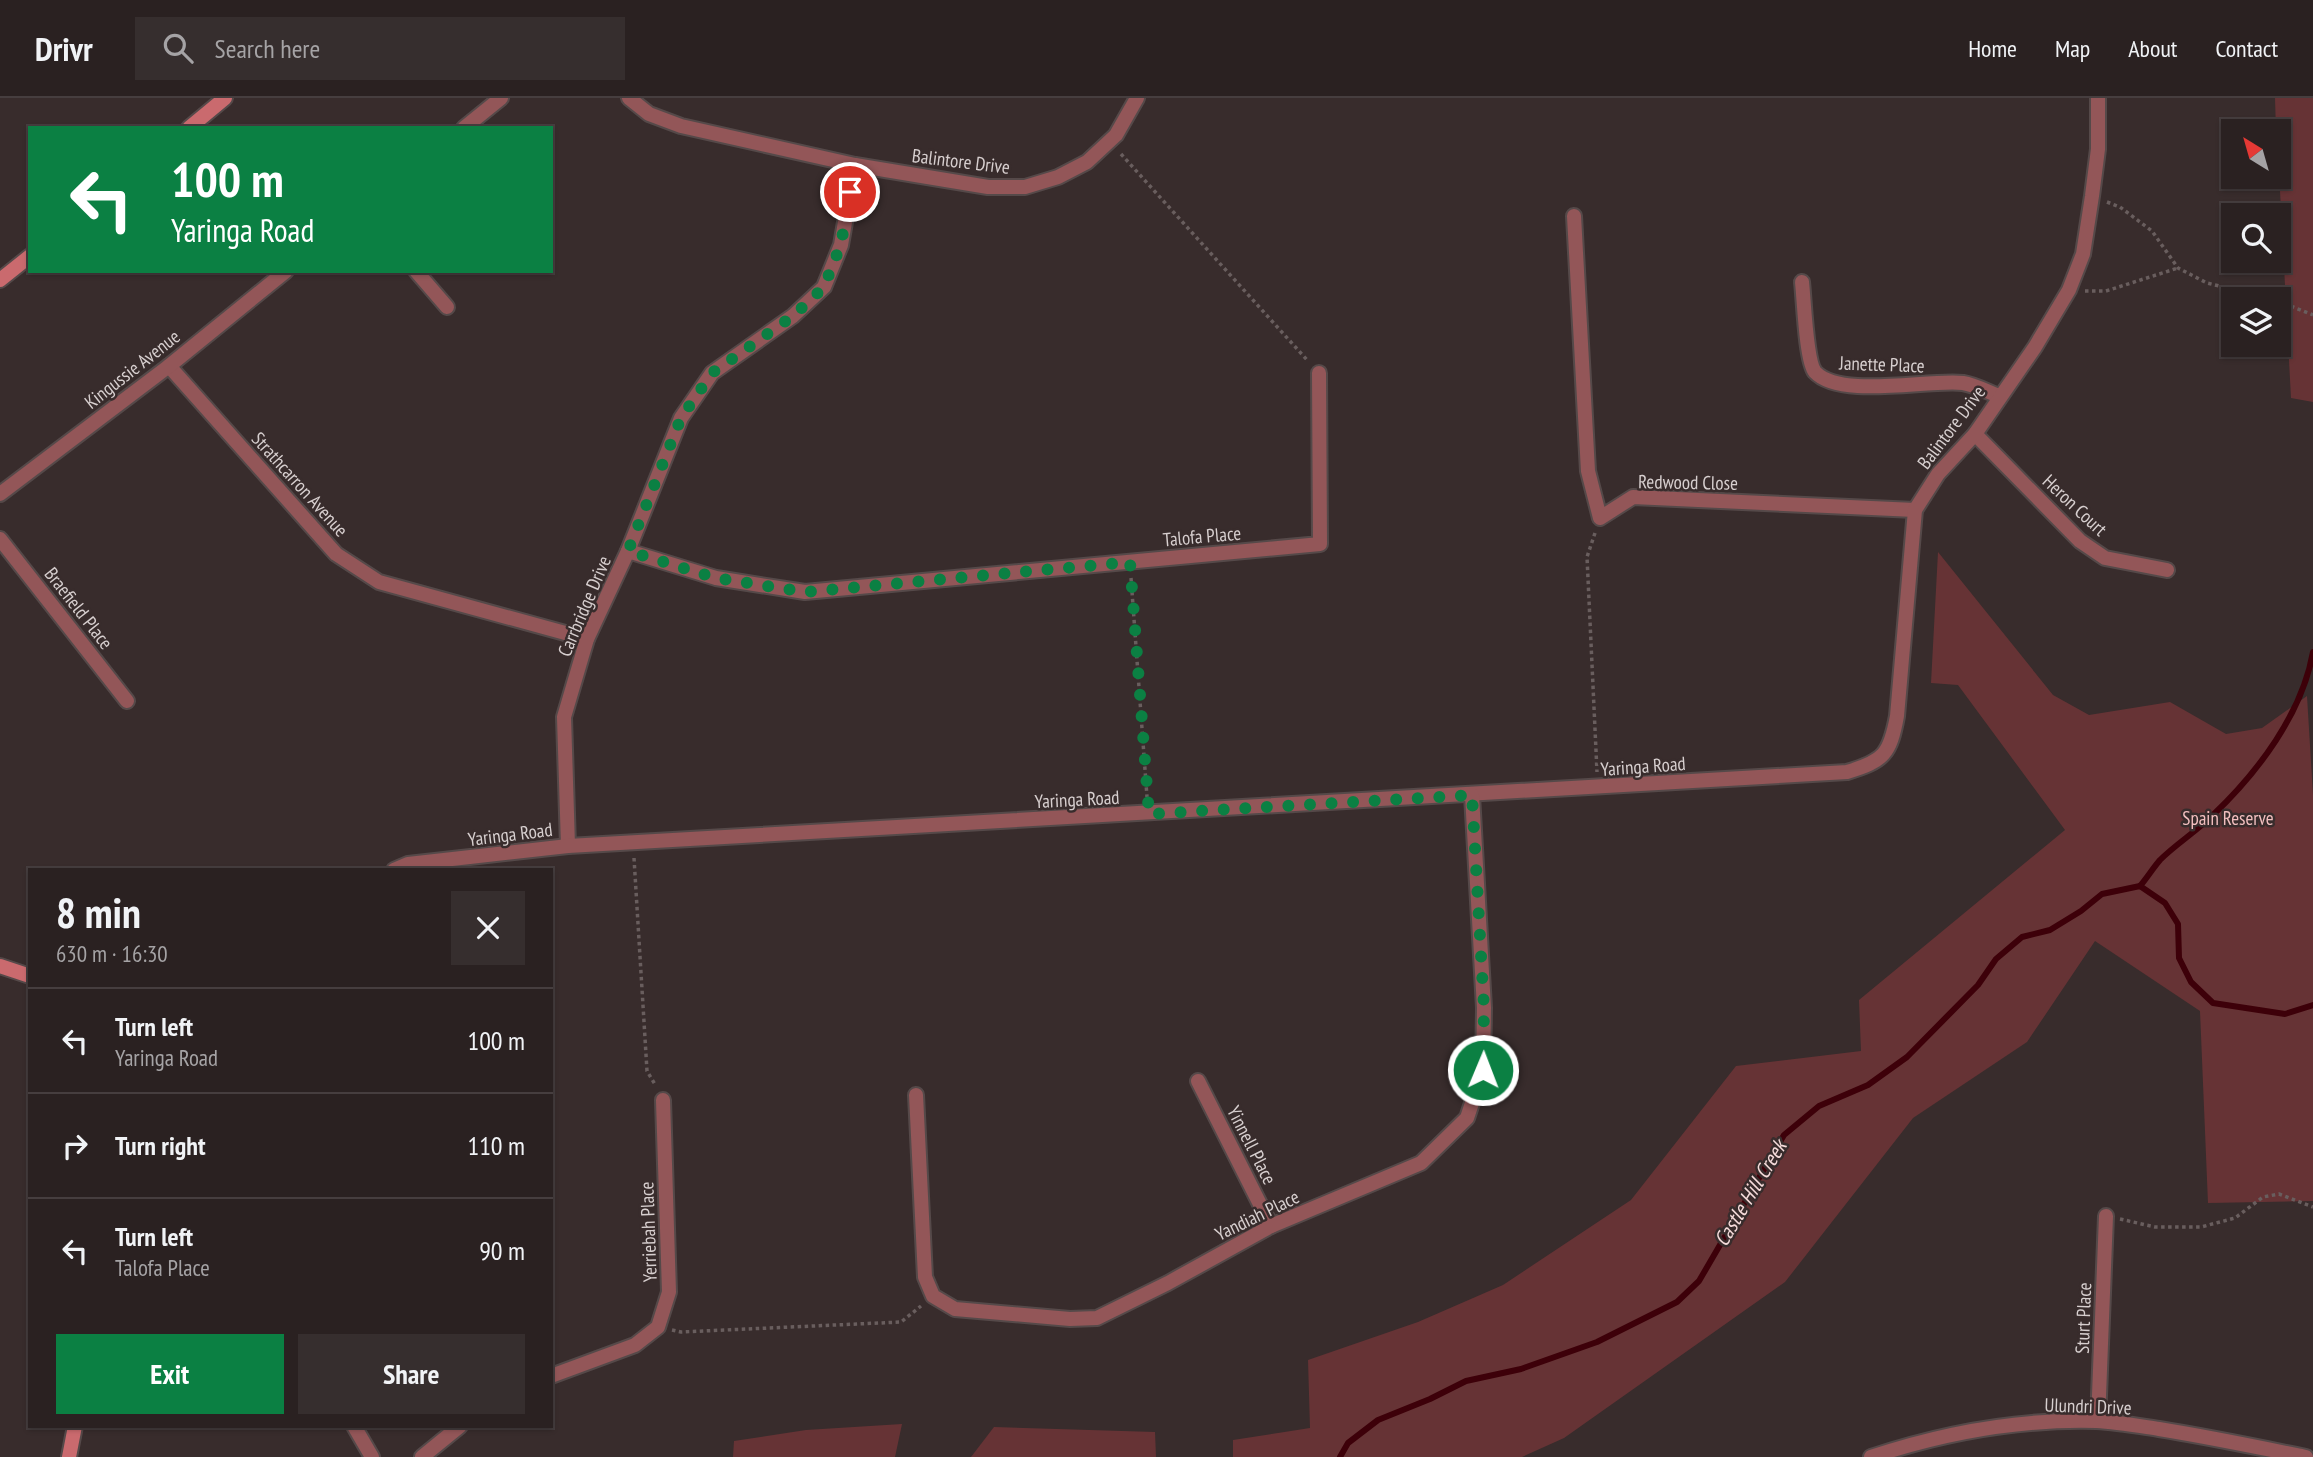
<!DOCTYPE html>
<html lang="en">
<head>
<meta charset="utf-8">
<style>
	:root { --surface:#2a2121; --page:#362e2e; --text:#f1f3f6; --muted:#a5a3a5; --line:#463e3f; --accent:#0b8043 }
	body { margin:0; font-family:"PT Sans Narrow",sans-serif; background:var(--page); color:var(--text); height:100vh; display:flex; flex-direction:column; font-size:26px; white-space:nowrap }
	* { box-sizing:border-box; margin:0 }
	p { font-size:23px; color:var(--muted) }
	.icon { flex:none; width:38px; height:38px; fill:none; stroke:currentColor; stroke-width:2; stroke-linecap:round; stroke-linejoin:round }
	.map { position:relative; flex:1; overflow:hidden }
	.panel { position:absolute; left:28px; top:770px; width:525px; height:560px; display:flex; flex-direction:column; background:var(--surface); border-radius:0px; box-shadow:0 2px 5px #0004,0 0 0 2px var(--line) }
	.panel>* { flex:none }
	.hud { position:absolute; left:28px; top:28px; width:525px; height:147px; border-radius:0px; box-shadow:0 2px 5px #0004,0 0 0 2px var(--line); background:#0b8043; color:#fff; overflow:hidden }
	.needle { width:46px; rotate:323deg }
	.tools { position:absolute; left:2221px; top:21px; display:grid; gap:14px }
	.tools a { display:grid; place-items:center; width:70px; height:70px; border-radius:0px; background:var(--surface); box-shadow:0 2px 5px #0004,0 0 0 2px var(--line); font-size:35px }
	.pin { position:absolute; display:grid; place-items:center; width:60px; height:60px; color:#fff; margin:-30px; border:4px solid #fff; border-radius:50%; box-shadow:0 2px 7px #0007 }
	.me { position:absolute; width:77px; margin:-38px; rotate:1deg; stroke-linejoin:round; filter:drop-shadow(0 0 5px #0008) }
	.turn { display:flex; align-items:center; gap:24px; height:147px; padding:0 28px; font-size:32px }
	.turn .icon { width:91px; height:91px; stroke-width:2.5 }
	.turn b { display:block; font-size:49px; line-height:60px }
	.round { display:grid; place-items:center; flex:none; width:74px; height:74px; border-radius:0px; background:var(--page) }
	.head { display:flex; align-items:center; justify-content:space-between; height:119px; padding:0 28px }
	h1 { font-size:42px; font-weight:700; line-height:52px }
	.button { display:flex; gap:14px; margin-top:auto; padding:14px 28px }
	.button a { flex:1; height:80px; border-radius:0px; background:var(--accent); color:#fff; font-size:28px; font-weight:700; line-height:80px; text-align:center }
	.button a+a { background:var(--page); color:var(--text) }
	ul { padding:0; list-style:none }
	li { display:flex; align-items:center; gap:21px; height:105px; padding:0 28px; border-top:2px solid var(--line) }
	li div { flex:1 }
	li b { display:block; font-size:26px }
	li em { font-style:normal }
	header { display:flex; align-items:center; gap:42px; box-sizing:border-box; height:98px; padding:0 35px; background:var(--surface); border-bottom:2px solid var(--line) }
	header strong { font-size:33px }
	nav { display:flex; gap:38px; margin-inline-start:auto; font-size:24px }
	.search { width:490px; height:63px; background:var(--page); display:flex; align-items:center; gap:18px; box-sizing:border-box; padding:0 24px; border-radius:0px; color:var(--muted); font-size:26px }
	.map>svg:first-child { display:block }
	.green { fill:#663335 }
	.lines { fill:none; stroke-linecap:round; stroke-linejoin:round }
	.stream { stroke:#3d0009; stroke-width:6 }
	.street-casing { stroke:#554949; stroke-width:18 }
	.secondary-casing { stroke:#554949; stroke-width:18 }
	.path { stroke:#695e5e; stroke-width:3.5; stroke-dasharray:3.5 3.5; stroke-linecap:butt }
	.street { stroke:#935658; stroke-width:14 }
	.secondary { stroke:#ca6a6e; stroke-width:14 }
	.route { stroke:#0b8043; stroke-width:12; stroke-dasharray:0 21.6 }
	.labels { text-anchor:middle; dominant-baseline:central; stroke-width:5; stroke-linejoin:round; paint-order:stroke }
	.street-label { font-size:19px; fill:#d7cfcf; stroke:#382c2c }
	.park-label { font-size:19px; fill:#f2bfbf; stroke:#382c2c }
	.water-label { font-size:21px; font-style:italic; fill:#f5dbda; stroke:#382c2c }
</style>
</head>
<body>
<header>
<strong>Drivr</strong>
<div class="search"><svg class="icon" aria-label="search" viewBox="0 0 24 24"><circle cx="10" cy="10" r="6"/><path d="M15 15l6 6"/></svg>Search here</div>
<nav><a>Home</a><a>Map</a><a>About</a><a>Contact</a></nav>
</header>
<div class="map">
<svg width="2313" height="1359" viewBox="0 0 2313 1359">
	<rect width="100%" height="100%" fill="#382c2c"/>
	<!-- green -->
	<g class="green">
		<polygon points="2275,0 2313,0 2313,304 2291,300 2279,74 2278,33 2276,33"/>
		<polygon points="1938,454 2053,597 2089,617 2170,604 2226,636 2262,630 2307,598 2313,697 2313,1103 2208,1105 2200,913 2095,843 2027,944 1913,1020 1785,1184 1564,1340 1522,1359 1233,1359 1233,1342 1310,1330 1308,1262 1418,1224 1503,1187 1631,1102 1736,968 1861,953 1859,902 2065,732 1958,587 1931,585"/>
		<polygon points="902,1326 895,1359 733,1359 734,1343 806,1332"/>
		<polygon points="994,1329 1155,1334 1156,1359 971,1359"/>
	</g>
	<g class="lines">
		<!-- stream -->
		<g class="stream">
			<path d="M2140,788C2147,780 2153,770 2160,762C2176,746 2197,733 2213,717C2258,674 2302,616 2313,554"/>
			<polyline points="1340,1359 1348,1345 1378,1322 1430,1301 1466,1283 1521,1271 1597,1244 1677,1204 1699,1183 1784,1037 1819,1008 1868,987 1907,959 1978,887 1996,861 2022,839 2050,832 2081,813 2102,796 2140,788 2165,805 2178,826 2179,860 2191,884 2213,905 2285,916 2313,907"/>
		</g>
		<defs>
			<g id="street">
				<polyline points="629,0 649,16 681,28 855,67 988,89 1025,89 1058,79 1087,64 1116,37 1137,0"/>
				<polyline points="464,30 501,0"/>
				<polyline points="1574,118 1588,373 1600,420 1633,399 1915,412"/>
				<polyline points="416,173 447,209"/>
				<path d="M1802,184C1804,201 1806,263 1815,274C1840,301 1928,281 1963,285C1975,287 1988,294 1999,298"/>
				<polyline points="169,268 336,456 379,484 587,541"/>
				<polyline points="1975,336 2080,443 2105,460 2167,472"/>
				<polyline points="0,396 169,268 286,173"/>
				<polyline points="0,441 127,603"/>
				<polyline points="628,453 716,480 805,494 1320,446 1319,275"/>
				<polyline points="568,748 564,619 587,541 628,453 681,320 712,275 793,218 824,189 841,147 855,67"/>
				<path d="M394,772L408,766L568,748L1847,674C1884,663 1890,656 1897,618L1915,412L1938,376L1975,336L2035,249L2069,192L2083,156L2092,98L2098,51V0"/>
				<polyline points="1198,983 1271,1128"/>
				<polyline points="916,997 925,1179 933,1198 955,1211 1070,1221 1097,1220 1168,1185 1271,1128 1421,1065 1467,1020 1483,972 1484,910 1472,697"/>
				<polyline points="551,1278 635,1247 658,1229 669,1194 663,1002"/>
				<polyline points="2098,1323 2106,1118"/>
				<polyline points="354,1328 372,1359"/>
				<polyline points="422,1359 460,1328"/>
				<path d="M1871,1359C1943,1335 2019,1321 2096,1323C2117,1324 2139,1328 2159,1331C2209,1339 2257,1349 2306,1359"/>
			</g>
			<g id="secondary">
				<polyline points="189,30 225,0"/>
				<polyline points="0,182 30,158"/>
				<polyline points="0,868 30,878"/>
				<polyline points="69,1359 75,1328"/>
			</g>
		</defs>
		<!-- street casing -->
		<use href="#street" class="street-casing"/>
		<!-- secondary casing -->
		<use href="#secondary" class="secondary-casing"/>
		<!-- path -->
		<g class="path">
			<polyline points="1121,56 1308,263"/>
			<polyline points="2107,104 2120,109 2152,133 2178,170 2207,185 2272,201"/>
			<polyline points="2085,193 2106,193 2178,170"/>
			<polyline points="2278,203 2313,217"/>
			<polyline points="1595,435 1587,459 1597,674"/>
			<polyline points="1131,480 1147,699"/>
			<polyline points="634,760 647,973 656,988"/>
			<polyline points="2120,1121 2155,1129 2201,1129 2235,1120 2263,1099 2279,1096 2313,1109"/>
			<polyline points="672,1232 681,1234 901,1224 921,1208"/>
		</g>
		<!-- street -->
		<use href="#street" class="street"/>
		<!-- secondary -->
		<use href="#secondary" class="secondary"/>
	</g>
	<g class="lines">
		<!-- route -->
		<polyline class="route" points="850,94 841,146 824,189 793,218 712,275 681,320 628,453 716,480 805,494 1130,464 1149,716 1472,697 1484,910 1483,972"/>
	</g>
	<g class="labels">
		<!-- street labels -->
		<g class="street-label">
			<text transform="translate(961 63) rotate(7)">Balintore Drive</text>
			<text transform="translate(1882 266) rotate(2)">Janette Place</text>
			<text transform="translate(132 271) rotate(-38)">Kingussie Avenue</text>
			<text transform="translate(1951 329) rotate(-53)">Balintore Drive</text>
			<text transform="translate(1688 384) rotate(1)">Redwood Close</text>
			<text transform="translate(300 386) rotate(48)">Strathcarron Avenue</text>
			<text transform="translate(2075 407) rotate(43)">Heron Court</text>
			<text transform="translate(1202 438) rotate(-5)">Talofa Place</text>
			<text transform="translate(584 508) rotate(-67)">Carrbridge Drive</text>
			<text transform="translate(79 510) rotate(52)">Braefield Place</text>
			<text transform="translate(1643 668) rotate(-4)">Yaringa Road</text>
			<text transform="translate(1077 701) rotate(-3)">Yaringa Road</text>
			<text transform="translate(510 736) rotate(-7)">Yaringa Road</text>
			<text transform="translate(1252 1047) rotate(63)">Yinnell Place</text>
			<text transform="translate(1257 1117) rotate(-26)">Yandiah Place</text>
			<text transform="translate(648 1134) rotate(-92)">Yerriebah Place</text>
			<text transform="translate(2083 1220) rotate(-88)">Sturt Place</text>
			<text transform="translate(2088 1308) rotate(2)">Ulundri Drive</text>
		</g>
		<!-- park labels -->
		<g class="park-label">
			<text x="2228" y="720">Spain Reserve</text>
		</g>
		<!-- water labels -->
		<g class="water-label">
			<text transform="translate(1750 1095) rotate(-59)">Castle Hill Creek</text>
		</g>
	</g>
</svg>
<div class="tools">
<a><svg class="needle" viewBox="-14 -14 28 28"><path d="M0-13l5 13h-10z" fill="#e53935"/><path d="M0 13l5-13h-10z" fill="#a5a3a5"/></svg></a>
<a><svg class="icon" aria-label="search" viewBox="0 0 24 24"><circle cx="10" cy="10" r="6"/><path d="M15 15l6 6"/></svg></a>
<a><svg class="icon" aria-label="layers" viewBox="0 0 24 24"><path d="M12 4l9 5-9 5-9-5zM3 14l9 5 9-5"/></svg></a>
</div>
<div class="pin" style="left:850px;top:94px;background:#d93025"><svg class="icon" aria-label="arrive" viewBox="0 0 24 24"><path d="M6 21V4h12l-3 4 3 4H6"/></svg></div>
<svg class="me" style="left:1483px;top:972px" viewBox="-20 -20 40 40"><circle r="17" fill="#0b8043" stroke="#fff" stroke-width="3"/><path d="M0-11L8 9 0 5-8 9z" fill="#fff"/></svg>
<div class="hud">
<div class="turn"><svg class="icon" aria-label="left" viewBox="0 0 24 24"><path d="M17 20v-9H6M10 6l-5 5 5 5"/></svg><div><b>100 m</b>Yaringa Road</div></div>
</div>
<section class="panel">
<div class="head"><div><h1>8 min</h1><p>630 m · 16:30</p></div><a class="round"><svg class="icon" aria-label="close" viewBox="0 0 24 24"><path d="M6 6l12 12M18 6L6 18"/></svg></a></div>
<ul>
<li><svg class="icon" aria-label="left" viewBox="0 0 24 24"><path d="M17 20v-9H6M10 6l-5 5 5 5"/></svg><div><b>Turn left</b><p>Yaringa Road</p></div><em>100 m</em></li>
<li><svg class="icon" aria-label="right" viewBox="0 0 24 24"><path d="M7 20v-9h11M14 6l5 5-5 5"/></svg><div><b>Turn right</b></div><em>110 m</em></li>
<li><svg class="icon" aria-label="left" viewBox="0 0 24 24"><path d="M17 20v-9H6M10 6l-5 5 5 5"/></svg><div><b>Turn left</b><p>Talofa Place</p></div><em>90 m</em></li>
</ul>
<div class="button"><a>Exit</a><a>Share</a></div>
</section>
</div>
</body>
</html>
